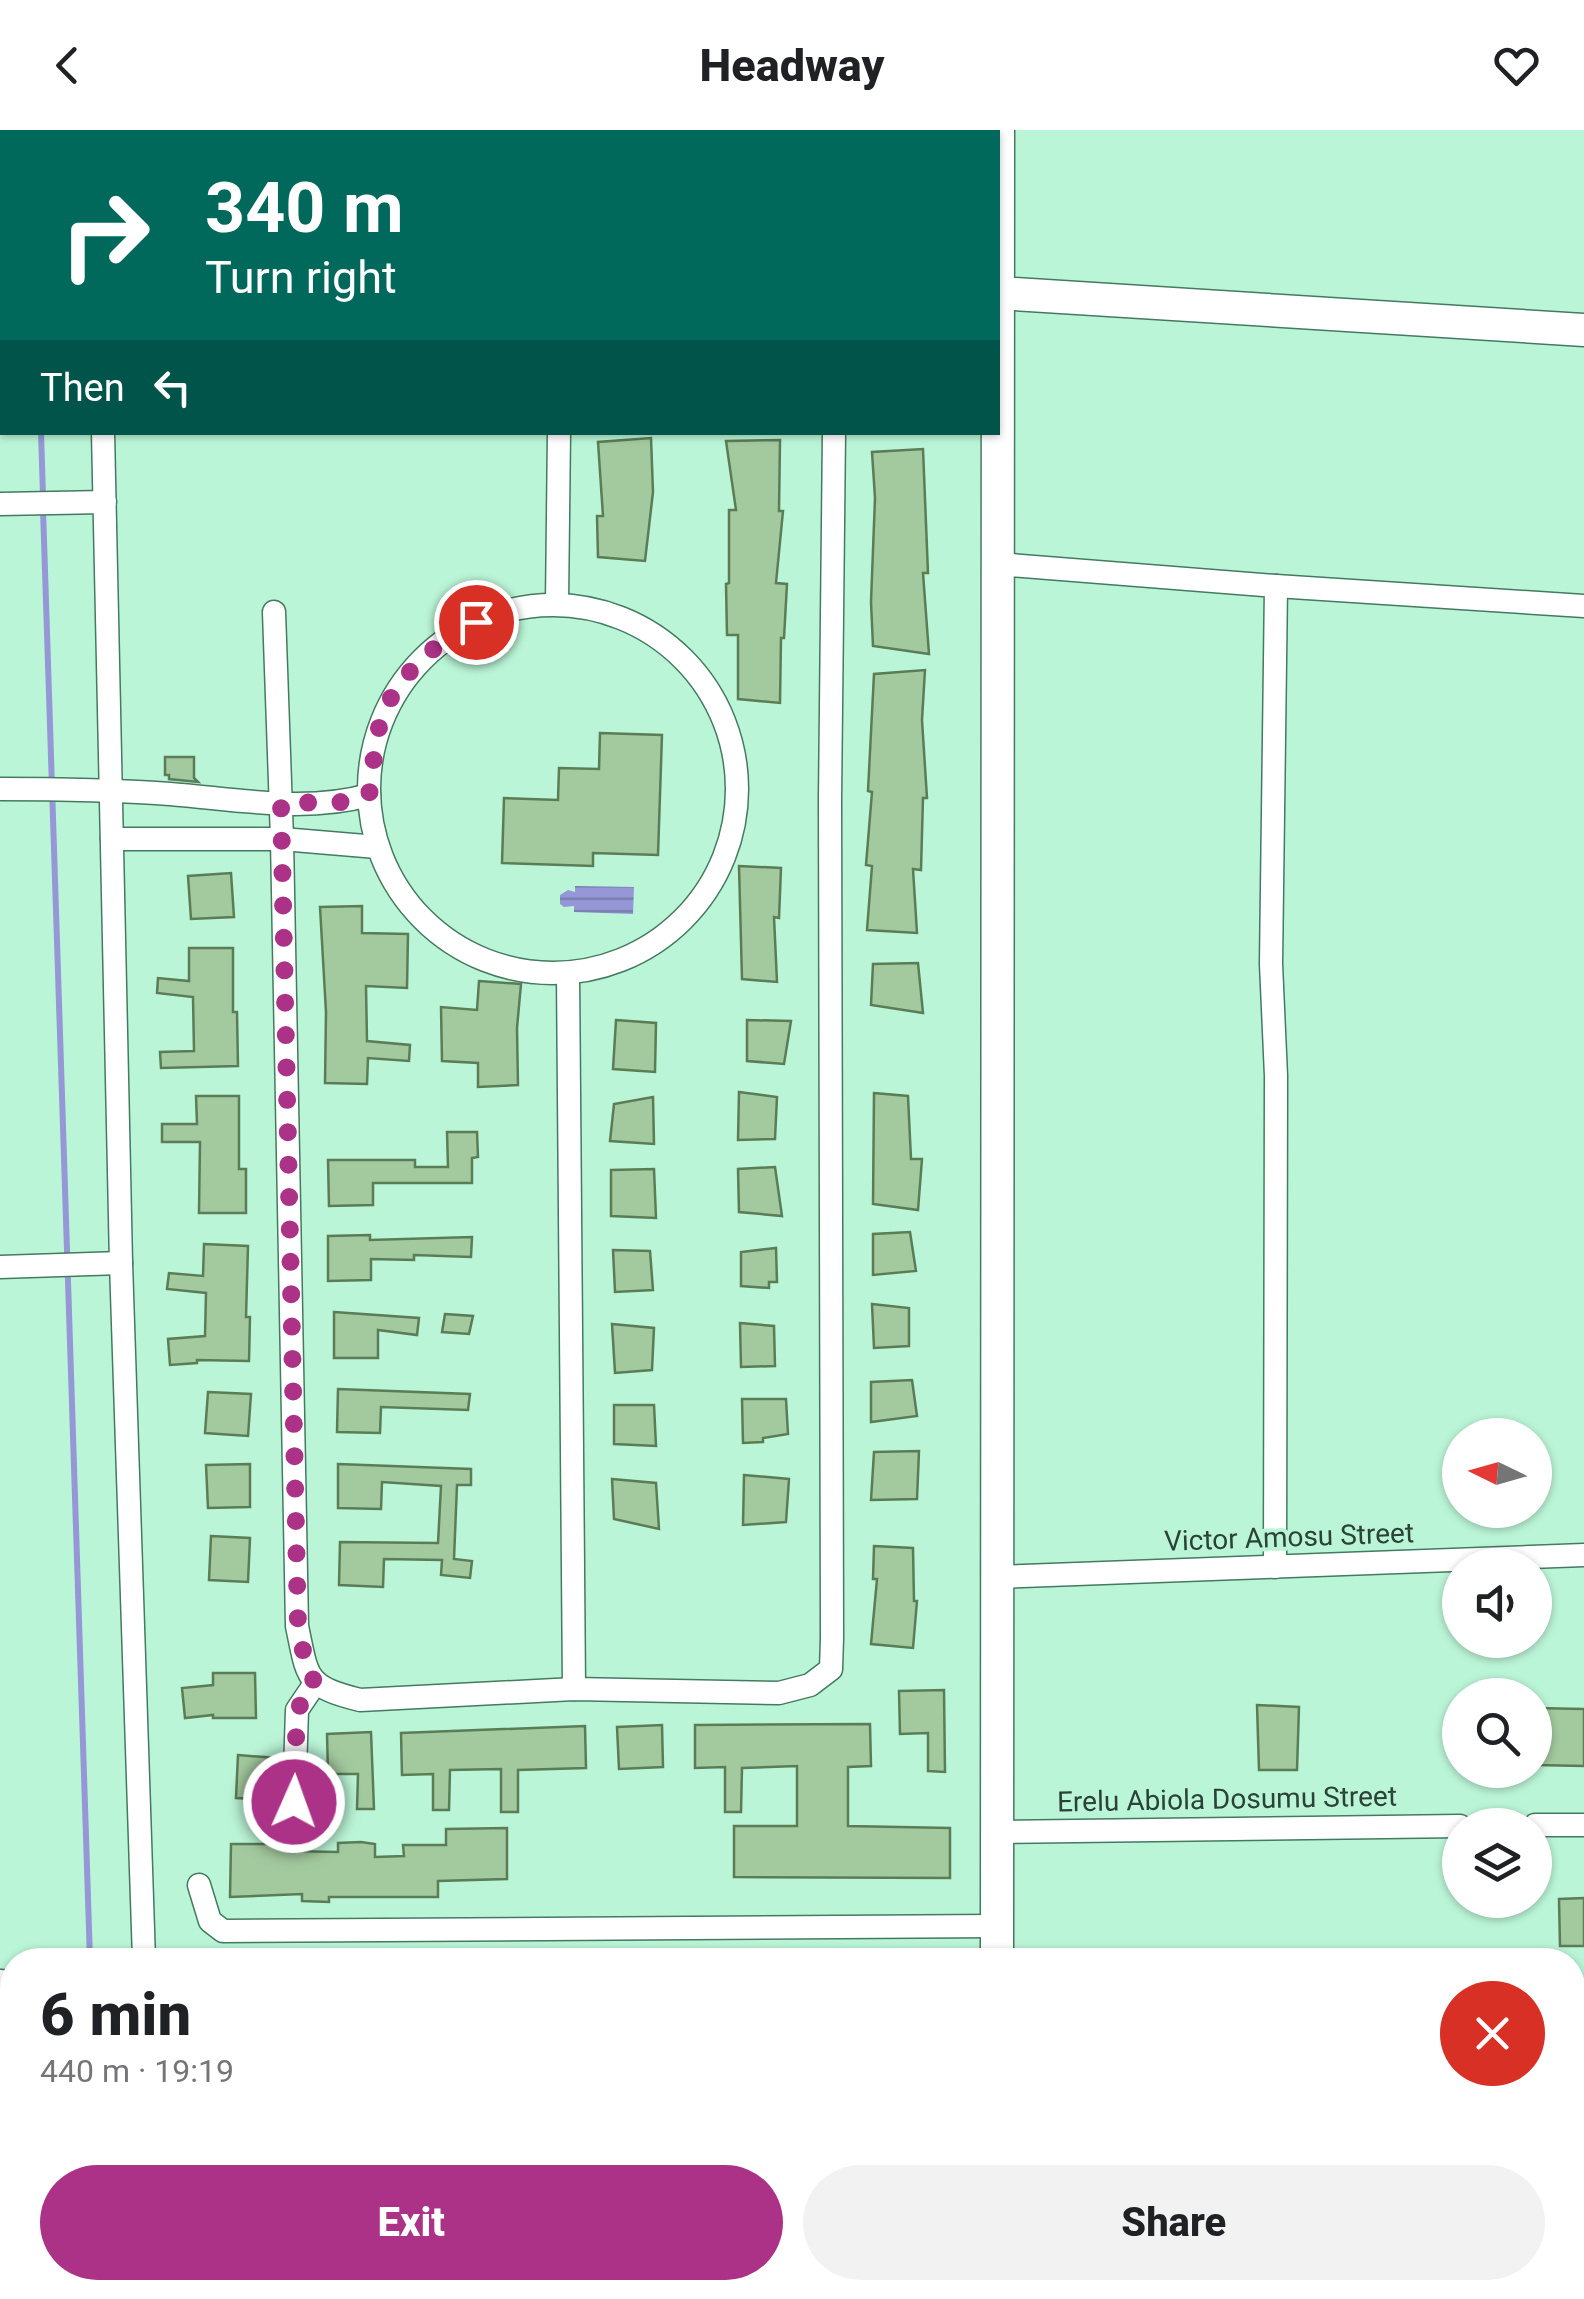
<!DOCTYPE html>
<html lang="en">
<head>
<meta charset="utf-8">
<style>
	:root { --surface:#fff; --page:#f2f2f2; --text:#202124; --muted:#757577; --accent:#ab3287 }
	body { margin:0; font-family:Roboto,sans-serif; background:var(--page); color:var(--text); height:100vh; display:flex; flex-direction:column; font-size:38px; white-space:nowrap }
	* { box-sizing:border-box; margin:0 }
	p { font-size:32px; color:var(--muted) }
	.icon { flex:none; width:55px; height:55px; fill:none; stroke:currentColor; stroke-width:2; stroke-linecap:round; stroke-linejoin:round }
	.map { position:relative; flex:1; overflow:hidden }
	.drawer { position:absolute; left:0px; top:1818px; width:1585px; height:352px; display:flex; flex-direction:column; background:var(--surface); border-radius:40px 40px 0 0; box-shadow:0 2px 8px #0004 }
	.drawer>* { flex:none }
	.banner { position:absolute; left:0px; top:0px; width:1000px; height:305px; box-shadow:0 2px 8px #0004; background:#00695c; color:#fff; overflow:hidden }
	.needle { width:65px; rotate:275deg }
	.buttons { position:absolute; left:1442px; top:1288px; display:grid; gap:20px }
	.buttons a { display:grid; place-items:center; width:110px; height:110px; border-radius:50%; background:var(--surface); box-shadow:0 2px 8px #0004; font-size:50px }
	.pin { position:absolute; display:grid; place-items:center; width:85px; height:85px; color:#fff; margin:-42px; border:5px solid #fff; border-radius:50%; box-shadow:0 2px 10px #0007 }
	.me { position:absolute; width:110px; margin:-55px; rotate:2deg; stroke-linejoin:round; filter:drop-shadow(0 0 8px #0008) }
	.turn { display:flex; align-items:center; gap:35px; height:210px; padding:0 40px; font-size:45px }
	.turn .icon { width:130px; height:130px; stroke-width:2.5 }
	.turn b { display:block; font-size:70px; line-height:85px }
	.then { display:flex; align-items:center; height:95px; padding:0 40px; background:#0003; gap:20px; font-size:38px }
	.round { display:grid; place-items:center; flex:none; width:105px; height:105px; border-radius:52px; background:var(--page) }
	.head { display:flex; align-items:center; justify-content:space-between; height:170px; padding:0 40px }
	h1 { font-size:60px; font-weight:800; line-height:75px }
	.primary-button { display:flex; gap:20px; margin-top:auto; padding:20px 40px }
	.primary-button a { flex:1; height:115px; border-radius:60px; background:var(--accent); color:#fff; font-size:40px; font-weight:800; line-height:115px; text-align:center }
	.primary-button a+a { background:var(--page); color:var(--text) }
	header { display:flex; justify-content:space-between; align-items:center; height:130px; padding:0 40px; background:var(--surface); font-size:45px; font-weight:800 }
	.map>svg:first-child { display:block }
	.water { fill:url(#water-rules) }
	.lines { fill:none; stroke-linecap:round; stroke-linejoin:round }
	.stream { stroke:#9597d7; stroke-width:6 }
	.building { fill:#a3c99f; stroke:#5a7d56; stroke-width:2.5 }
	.street-casing { stroke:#447a60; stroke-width:25 }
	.secondary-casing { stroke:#447a60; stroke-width:35 }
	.street { stroke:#fff; stroke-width:22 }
	.secondary { stroke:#fff; stroke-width:32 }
	.route { stroke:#ab3287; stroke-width:18; stroke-dasharray:0 32.4 }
	.labels { text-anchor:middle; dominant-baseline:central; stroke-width:8; stroke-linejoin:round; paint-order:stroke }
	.street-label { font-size:28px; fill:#2b4237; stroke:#bbf5d7 }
</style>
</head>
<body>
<header><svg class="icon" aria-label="back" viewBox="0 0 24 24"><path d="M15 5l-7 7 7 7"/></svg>Headway<svg class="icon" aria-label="heart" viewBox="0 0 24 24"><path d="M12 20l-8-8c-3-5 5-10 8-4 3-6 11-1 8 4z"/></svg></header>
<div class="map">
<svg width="1584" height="2169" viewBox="0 0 1584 2169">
	<defs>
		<pattern id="water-rules" width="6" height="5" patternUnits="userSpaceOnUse" patternTransform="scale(2.5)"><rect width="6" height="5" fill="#9597d7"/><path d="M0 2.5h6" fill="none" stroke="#7a7daf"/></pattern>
	</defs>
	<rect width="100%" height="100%" fill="#bbf5d7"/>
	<!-- water -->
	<polygon class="water" points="575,756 634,757 633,784 574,782 574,776 564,777 560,774 560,765 568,760 575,762"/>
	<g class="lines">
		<!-- stream -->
		<g class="stream">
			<polyline points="31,0 31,2"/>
			<polyline points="41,302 43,366"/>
			<polyline points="43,379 90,1830"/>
			<polyline points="99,2158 99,2169"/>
		</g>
	</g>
	<!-- building -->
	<g class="building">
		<polygon points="651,308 653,362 645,431 598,427 597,386 603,386 598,312"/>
		<polygon points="780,310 779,381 783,381 776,453 787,454 784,508 781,508 780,573 738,569 738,505 727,505 726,454 729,453 729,380 736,380 726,311"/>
		<polygon points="923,319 928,443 923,443 929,524 873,516 871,472 875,368 872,322"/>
		<polygon points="925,540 922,590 927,668 923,668 921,740 913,739 917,803 867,800 872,736 866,735 872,662 868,661 874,544"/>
		<polygon points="600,603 662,605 658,725 593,723 593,736 502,733 504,668 558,670 559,638 599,639"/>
		<polygon points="165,627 194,627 194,648 198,652 169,649 169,645 165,645"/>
		<polygon points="739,736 781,738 779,788 774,787 777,852 742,849"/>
		<polygon points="231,743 234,787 191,789 188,746"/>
		<polygon points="362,776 362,803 408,804 407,858 366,856 367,911 410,915 409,931 368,928 367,954 325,953 326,882 320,777"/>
		<polygon points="189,818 233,818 233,882 237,882 238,936 161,938 160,922 194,921 193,867 157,863 158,848 189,851"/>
		<polygon points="918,833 923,883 871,875 873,834"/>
		<polygon points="479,851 521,854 517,898 518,955 478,957 478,933 442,931 441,877 477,880"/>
		<polygon points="616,890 656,893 655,942 613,939"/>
		<polygon points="747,890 791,891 784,934 747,931"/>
		<polygon points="739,962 777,967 775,1009 738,1010"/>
		<polygon points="874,963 908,966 911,1029 922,1029 918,1080 873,1074"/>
		<polygon points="196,966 239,966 239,1039 246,1039 246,1083 199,1083 200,1012 162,1012 162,994 197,994"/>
		<polygon points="653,967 654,1014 610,1011 614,974"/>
		<polygon points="447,1002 477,1002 478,1027 472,1028 472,1053 373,1053 373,1075 329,1076 328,1030 415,1030 415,1037 448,1037"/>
		<polygon points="775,1037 782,1086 739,1082 738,1039"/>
		<polygon points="654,1039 656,1088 611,1086 611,1040"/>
		<polygon points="910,1102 916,1141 873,1145 873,1104"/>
		<polygon points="370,1105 370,1110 472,1107 471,1127 414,1125 414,1130 371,1129 371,1150 328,1151 328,1106"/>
		<polygon points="204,1114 248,1116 246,1187 250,1187 249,1231 197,1230 197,1233 170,1235 168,1209 205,1206 206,1163 167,1159 169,1143 203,1146"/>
		<polygon points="776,1118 777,1152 769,1152 769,1158 741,1156 741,1122"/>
		<polygon points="613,1120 650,1121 653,1160 615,1162"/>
		<polygon points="872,1174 909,1178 909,1216 874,1218"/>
		<polygon points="334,1182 419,1188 417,1205 378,1200 378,1228 334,1228"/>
		<polygon points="445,1184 473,1186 469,1204 442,1202"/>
		<polygon points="740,1193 774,1196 775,1236 741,1237"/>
		<polygon points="612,1194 654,1198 652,1240 615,1243"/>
		<polygon points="912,1250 917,1286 871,1292 871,1252"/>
		<polygon points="338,1259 470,1264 468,1280 381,1277 380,1303 337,1302"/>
		<polygon points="208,1262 251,1264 248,1306 205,1303"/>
		<polygon points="742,1269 786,1269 788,1304 763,1308 763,1312 743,1313"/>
		<polygon points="614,1275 654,1275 656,1316 614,1314"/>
		<polygon points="919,1321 917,1369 871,1370 874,1322"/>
		<polygon points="250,1334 250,1377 208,1378 206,1335"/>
		<polygon points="338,1334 471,1339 471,1355 457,1355 454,1429 472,1431 470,1448 441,1445 442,1430 384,1429 383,1457 339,1455 340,1412 438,1413 441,1356 382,1352 381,1379 338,1378"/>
		<polygon points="744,1345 789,1349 786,1392 743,1395"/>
		<polygon points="612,1349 656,1353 659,1399 614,1389"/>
		<polygon points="211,1406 250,1408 248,1452 209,1450"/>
		<polygon points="874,1416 913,1418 914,1471 917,1471 913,1518 871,1514 877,1449 873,1449"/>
		<polygon points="213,1543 255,1543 256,1588 213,1588 213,1585 185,1588 182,1558 213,1555"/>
		<polygon points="944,1560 945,1642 928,1641 928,1603 900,1604 899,1561"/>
		<polygon points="1257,1575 1299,1577 1297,1640 1259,1640"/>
		<polygon points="1535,1578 1584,1579 1584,1636 1535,1635"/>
		<polygon points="870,1594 871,1636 848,1637 848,1696 950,1698 950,1748 734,1747 734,1696 797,1696 797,1636 742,1638 741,1682 725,1682 725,1637 695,1638 695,1595"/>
		<polygon points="662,1595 663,1637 619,1639 617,1597"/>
		<polygon points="585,1596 586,1638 518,1640 518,1682 501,1682 501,1639 450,1640 449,1680 433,1680 433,1644 402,1645 401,1603"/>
		<polygon points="371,1602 374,1679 357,1679 358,1644 328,1644 327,1604"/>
		<polygon points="238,1625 277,1628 275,1670 236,1668"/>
		<polygon points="507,1698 507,1749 438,1751 438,1767 329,1767 329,1772 302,1771 302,1764 230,1767 231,1714 289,1714 289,1721 338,1722 338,1713 361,1712 375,1714 375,1727 404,1726 403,1715 446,1715 446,1699"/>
		<polygon points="1584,1768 1584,1816 1560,1816 1559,1769"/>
	</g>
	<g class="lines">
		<defs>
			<g id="street">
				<polyline points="94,0 94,2"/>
				<polyline points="224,0 224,2"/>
				<polyline points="562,2 562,0"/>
				<polyline points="837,2 838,0"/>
				<polyline points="103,302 121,1133 144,1830"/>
				<polyline points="0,374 105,372"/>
				<polyline points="997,434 1276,456 1271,834 1276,946 1275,1437"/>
				<polyline points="1276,456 1584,476"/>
				<polyline points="557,473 559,302"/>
				<circle cx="553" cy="659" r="184"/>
				<path d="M274,482L282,709L297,1496C308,1549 305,1556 360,1570L574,1559L779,1563L810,1555L831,1539L832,1508L830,669L834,302"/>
				<path d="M0,659C57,659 113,660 170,664C235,669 305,683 369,665"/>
				<polyline points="112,709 282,709 377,717"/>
				<polyline points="568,845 574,1559"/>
				<polyline points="0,1137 121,1133"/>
				<polyline points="995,1447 1584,1425"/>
				<polyline points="294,1671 297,1580 316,1552"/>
				<polyline points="1535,1695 1584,1695"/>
				<polyline points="995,1702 1460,1696"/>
				<polyline points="199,1755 210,1791 223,1801 996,1796"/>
				<polyline points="145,2158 145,2169"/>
				<polyline points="1420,2167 1584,2159"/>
				<polyline points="433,2169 433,2158"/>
				<polyline points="858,2169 859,2158"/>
				<polyline points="1133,2169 1134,2158"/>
			</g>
			<g id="secondary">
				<polyline points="998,163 1584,200"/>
				<polyline points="997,1830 998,0"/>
				<polyline points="0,1856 12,1857"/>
				<polyline points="1572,1874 1584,1874"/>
			</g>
		</defs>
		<!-- street casing -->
		<use href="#street" class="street-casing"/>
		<!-- secondary casing -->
		<use href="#secondary" class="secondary-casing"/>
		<!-- street -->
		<use href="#street" class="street"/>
		<!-- secondary -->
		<use href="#secondary" class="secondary"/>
	</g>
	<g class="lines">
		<!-- route -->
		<path class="route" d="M294,1672L297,1580L316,1552L308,1545L298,1496L281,673L344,672L369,665C373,642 374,616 380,594C392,550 437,510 476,492"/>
	</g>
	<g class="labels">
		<!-- street labels -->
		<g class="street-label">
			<text transform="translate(1289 1407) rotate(-2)">Victor Amosu Street</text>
			<text transform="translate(1227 1669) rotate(-1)">Erelu Abiola Dosumu Street</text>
		</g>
	</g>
</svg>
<div class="buttons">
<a><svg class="needle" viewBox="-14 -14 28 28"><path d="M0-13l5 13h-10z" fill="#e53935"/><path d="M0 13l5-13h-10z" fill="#757577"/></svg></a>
<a><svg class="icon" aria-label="sound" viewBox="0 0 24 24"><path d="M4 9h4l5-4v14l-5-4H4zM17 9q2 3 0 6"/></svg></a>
<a><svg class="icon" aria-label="search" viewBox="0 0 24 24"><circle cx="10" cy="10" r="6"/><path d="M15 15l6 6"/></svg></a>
<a><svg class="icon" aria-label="layers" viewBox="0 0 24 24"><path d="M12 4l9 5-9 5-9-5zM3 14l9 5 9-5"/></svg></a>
</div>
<div class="pin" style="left:476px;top:492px;background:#d93025"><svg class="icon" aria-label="arrive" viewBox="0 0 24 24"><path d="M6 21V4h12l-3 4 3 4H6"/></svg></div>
<svg class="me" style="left:294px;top:1672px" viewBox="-20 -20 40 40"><circle r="17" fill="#ab3287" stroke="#fff" stroke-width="3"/><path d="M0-11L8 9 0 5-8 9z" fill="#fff"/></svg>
<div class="banner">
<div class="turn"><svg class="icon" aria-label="right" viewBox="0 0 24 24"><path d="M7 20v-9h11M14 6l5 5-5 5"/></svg><div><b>340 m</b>Turn right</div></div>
<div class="then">Then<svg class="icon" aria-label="left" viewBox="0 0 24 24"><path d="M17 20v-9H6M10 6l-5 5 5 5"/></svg></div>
</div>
<section class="drawer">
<div class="head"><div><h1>6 min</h1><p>440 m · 19:19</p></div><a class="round" style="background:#d93025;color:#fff"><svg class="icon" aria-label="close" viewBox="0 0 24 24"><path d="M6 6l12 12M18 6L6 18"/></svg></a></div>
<div class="primary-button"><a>Exit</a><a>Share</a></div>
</section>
</div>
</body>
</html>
